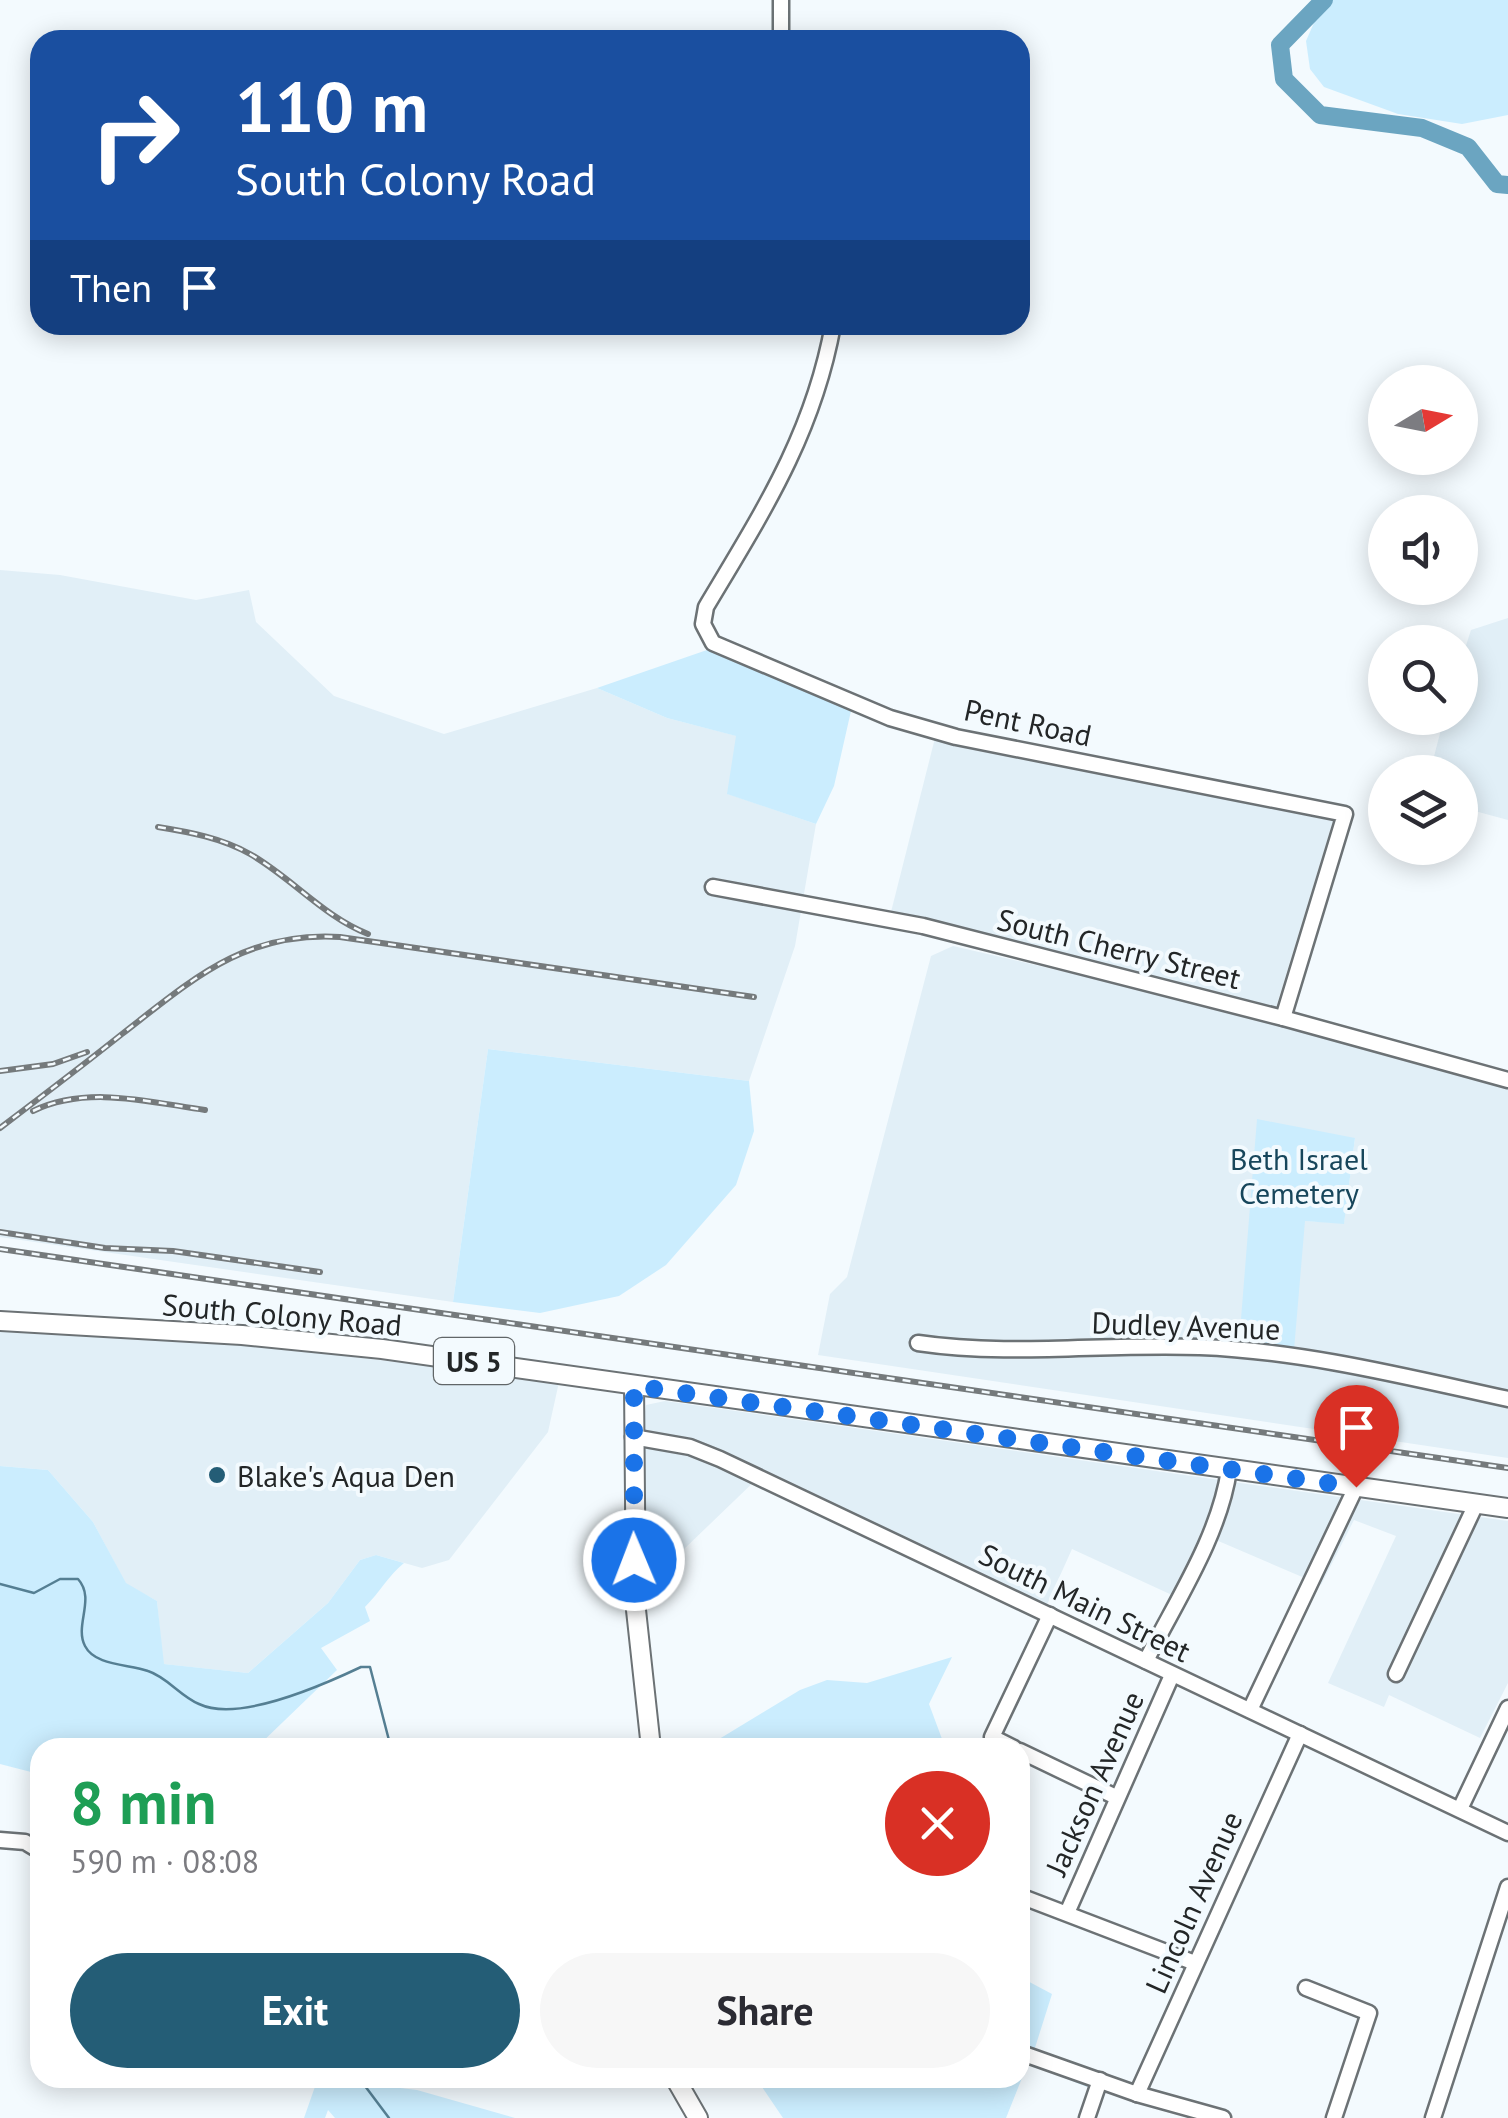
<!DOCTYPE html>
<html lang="en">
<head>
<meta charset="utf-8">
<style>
	:root { --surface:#fff; --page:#f7f7f7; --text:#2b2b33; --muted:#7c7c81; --accent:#245d76 }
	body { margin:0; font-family:"PT Sans",sans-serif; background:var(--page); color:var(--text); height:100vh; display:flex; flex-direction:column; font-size:38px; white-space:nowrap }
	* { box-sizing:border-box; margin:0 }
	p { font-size:32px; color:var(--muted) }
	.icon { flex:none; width:55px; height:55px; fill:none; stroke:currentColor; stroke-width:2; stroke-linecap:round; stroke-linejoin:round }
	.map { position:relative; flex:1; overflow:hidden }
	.sheet { position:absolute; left:30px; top:1738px; width:1000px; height:350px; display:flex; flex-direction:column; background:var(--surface); border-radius:30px; box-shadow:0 5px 25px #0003 }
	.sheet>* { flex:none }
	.hud { position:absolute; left:30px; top:30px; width:1000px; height:305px; border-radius:30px; box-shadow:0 5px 25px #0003; background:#1a4fa0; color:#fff; overflow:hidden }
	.needle { width:65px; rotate:80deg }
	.controls { position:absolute; left:1368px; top:365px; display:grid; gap:20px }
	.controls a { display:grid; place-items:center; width:110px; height:110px; border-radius:50%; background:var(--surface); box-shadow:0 5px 25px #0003; font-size:50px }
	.pin { position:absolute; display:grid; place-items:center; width:85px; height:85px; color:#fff; margin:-102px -42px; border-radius:50% 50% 50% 0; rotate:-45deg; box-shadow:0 0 10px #0007 }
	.pin .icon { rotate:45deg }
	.me { position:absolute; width:110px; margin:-55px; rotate:359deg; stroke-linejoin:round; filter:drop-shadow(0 0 8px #0008) }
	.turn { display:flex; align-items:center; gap:35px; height:210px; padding:0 40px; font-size:45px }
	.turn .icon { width:130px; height:130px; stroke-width:2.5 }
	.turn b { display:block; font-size:70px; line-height:85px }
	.then { display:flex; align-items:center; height:95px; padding:0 40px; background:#0003; gap:20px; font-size:38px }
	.round { display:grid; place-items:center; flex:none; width:105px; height:105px; border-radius:52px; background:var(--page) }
	.head { display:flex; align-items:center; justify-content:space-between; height:170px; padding:0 40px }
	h1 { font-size:60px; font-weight:600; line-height:75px; color:#1e9e55 }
	.button { display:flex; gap:20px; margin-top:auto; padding:20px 40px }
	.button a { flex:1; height:115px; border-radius:60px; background:var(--accent); color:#fff; font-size:40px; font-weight:600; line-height:115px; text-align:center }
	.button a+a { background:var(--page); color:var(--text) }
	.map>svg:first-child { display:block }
	.built { fill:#e1eff7; fill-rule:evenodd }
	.green { fill:#cbedfe }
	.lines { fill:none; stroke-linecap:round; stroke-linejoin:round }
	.stream { stroke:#557f93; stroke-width:2.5 }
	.river { stroke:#6ba5c1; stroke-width:18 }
	.minor-casing { stroke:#6c7275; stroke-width:19 }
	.major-casing { stroke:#6c7275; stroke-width:22 }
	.minor { stroke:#fff; stroke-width:14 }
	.major { stroke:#fff; stroke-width:18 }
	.rail-casing { stroke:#757a7c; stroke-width:6 }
	.rail { stroke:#f3fafe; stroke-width:2.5; stroke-dasharray:8; stroke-linecap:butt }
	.route { stroke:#1a73e8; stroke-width:18; stroke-dasharray:0 32.4 }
	.poi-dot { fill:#245d76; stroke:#f3fafe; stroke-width:4 }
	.labels { text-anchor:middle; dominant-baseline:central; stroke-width:8; stroke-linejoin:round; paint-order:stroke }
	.shield { fill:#f3fafe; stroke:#616668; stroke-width:2.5 }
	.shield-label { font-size:28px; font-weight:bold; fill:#232627 }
	.street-label { font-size:30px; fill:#232627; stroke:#f3fafe }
	.park-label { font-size:30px; fill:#17465b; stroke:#f3fafe }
	.poi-label { font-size:30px; fill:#232627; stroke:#f3fafe; text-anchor:start }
</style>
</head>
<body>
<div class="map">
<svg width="1508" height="2118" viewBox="0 0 1508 2118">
	<rect width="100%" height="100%" fill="#f3fafe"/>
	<!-- built -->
	<g class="built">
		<polygon points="0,570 60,575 196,600 249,590 256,622 334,696 444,734 597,688 667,718 737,736 728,794 816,824 795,946 749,1081 488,1049 453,1302 0,1237"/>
		<polygon points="1508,618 1508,820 1460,807 1460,772 1430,772 1444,718 1460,718 1460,664 1471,630"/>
		<polygon points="935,738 1333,821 1275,1011 891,912"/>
		<path d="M953,946L1157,993L1508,1088V1458L818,1355L830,1294L847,1277L931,956ZM1355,1138L1344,1223L1305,1221Z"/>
		<polygon points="0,1329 248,1344 559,1382 548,1432 449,1560 422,1568 376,1555 360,1560 328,1603 248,1673 163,1664 157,1601 126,1584 93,1522 48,1470 0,1466"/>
		<polygon points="665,1401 1508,1521 1508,1683 1480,1738 1389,1695 1384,1707 1328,1683 1396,1536 1354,1520 1321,1585 1216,1540 1185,1601 1072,1549 1045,1609 761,1475 656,1576 642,1582 638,1456 646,1405"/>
	</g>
	<!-- green -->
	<g class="green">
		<polygon points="1324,0 1508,0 1508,115 1462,124 1398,114 1324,87 1310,69 1306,41"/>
		<polygon points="707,650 851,711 834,786 816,824 727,794 736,736 667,718 597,688"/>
		<polygon points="488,1049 749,1081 754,1131 736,1185 666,1265 619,1296 540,1313 453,1302"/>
		<polygon points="1257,1119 1355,1138 1344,1224 1305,1221 1294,1350 1239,1344"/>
		<path d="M0,1466L48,1470L93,1522L126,1583L157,1601L164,1664L248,1673L328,1603L360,1560L376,1555L404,1563C388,1576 380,1592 365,1607L370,1621L321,1648L337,1670L257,1747L42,1745L31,1772L0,1764Z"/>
		<polygon points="952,1657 929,1704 945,1747 706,1747 800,1690 827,1680 867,1683"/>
		<polygon points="1020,1977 1052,1994 1033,2054 1094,2070 1087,2087 1028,2063 1006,2118 783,2118 756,2078 1020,2078"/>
		<polygon points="318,2078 417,2090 515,2118 335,2118 328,2110 325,2118 304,2118"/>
	</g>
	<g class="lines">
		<!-- stream -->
		<g class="stream">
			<path d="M0,1584L34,1593L60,1579H78C96,1599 74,1625 85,1646C95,1666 129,1664 148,1671C167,1677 180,1696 199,1704C239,1723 323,1685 361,1667H370L391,1748"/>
			<polyline points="359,2078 389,2118"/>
		</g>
		<!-- river -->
		<polyline class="river" points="1324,0 1280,45 1284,79 1320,115 1422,128 1468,147 1497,184 1508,185"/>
		<defs>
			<g id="minor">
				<polyline points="781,40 781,0"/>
				<path d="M833,325C813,435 762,513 706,607L703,624L713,643L890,718L956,737L1345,814L1283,1018"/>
				<polyline points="713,887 923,926 1283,1018 1508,1080"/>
				<path d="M918,1343C1012,1357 1106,1343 1200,1347C1304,1351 1407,1377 1508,1399"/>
				<polyline points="633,1437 690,1447 720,1459 1508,1833"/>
				<path d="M1146,1661C1176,1601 1219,1537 1229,1470"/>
				<polyline points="1396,1674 1476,1504"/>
				<polyline points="1250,1710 1356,1487"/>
				<polyline points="1014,1748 992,1737 1050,1615"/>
				<polyline points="1020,1751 1116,1797"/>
				<polyline points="1460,1809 1508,1708"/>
				<polyline points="0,1840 25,1842 40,1851"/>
				<polyline points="1020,1896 1195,1963"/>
				<polyline points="1067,1913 1172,1675"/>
				<polyline points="1306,1988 1369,2013 1334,2118"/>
				<polyline points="1027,2055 1137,2094 1223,2118"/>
				<polyline points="1137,2094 1300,1734"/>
				<polyline points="1087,2118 1100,2080"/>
				<polyline points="1433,2118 1508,1887"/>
			</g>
			<g id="major">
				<polyline points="0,1321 242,1335 382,1349 1508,1508"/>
				<polyline points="634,1385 636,1610 651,1748"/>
				<polyline points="675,2078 698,2118"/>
			</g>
		</defs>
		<!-- minor casing -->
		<use href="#minor" class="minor-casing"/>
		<!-- major casing -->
		<use href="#major" class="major-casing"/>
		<!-- minor -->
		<use href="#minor" class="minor"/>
		<!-- major -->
		<use href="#major" class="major"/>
		<defs>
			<g id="rail">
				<path d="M158,827C189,832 222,838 250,854C292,878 323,916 368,934"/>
				<polyline points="0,1071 53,1064 87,1052"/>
				<path d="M33,1111C87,1085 149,1102 205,1110"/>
				<path d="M0,1128C41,1097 82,1066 122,1034C193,979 245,931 340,937L754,997"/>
				<polyline points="0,1232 105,1248 173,1251 320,1272"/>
				<polyline points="0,1249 1508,1468"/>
			</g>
		</defs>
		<!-- rail casing -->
		<use href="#rail" class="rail-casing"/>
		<!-- rail -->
		<use href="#rail" class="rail"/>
	</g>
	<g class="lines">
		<!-- route -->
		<polyline class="route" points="634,1560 634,1386 1356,1487"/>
	</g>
	<!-- markers -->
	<circle class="poi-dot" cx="217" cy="1475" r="10"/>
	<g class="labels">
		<!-- shield labels -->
		<rect class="shield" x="434" y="1338" width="80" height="46" rx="8"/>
		<g class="shield-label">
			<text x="474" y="1361">US 5</text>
		</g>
		<!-- street labels -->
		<g class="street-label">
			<text transform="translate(1028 722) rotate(12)">Pent Road</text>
			<text transform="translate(1119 948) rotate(14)">South Cherry Street</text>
			<text transform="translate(282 1314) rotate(5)">South Colony Road</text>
			<text transform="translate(1186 1325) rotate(2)">Dudley Avenue</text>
			<text transform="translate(1085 1602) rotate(26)">South Main Street</text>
			<text transform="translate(1094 1783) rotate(-66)">Jackson Avenue</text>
			<text transform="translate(1193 1902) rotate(-66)">Lincoln Avenue</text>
		</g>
		<!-- park labels -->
		<g class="park-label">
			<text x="1299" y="1158">Beth Israel<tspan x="1299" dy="34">Cemetery</tspan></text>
		</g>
		<!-- poi labels -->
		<g class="poi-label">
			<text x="237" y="1475">Blake's Aqua Den</text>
		</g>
	</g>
</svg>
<div class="controls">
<a><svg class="needle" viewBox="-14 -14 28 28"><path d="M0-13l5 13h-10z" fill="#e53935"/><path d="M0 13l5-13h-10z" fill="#7c7c81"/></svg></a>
<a><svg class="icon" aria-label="sound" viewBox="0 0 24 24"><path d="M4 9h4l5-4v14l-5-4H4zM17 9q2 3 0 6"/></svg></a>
<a><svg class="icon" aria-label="search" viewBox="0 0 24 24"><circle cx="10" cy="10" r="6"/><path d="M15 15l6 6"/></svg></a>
<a><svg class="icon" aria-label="layers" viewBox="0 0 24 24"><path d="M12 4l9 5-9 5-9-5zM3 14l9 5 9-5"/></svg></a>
</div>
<div class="pin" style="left:1356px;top:1487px;background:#d93025"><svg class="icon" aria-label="arrive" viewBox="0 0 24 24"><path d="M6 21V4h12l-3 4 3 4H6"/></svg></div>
<svg class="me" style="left:634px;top:1560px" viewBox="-20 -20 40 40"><circle r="17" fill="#1a73e8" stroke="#fff" stroke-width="3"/><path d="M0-11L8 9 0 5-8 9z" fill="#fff"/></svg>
<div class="hud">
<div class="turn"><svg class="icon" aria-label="right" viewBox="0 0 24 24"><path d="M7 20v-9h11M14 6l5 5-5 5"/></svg><div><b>110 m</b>South Colony Road</div></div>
<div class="then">Then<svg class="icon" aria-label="arrive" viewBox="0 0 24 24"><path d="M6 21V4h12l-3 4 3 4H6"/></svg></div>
</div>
<section class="sheet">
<div class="head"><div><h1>8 min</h1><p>590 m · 08:08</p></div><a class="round" style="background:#d93025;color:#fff"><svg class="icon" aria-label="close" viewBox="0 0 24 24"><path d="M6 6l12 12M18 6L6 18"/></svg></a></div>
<div class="button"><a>Exit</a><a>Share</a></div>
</section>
</div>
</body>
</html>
